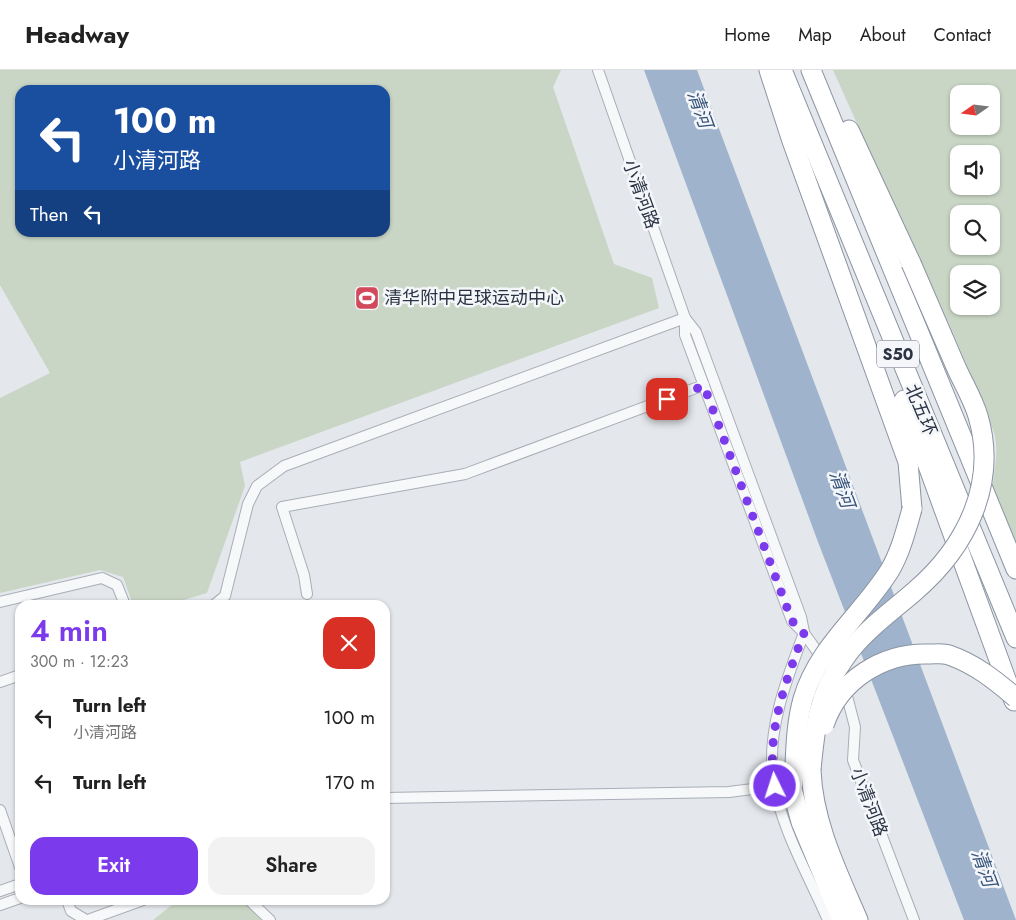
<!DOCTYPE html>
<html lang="en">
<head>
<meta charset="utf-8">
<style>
	:root { --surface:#fff; --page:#f2f2f2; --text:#222; --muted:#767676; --line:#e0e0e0; --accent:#7c3aed }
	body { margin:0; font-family:Jost,"Noto Sans SC",sans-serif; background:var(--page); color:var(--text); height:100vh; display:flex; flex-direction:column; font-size:19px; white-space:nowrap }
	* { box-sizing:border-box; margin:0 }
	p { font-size:16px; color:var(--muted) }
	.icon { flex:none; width:28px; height:28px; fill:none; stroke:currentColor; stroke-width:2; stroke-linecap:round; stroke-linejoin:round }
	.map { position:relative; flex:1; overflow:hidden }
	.sheet { position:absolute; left:15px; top:530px; width:375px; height:305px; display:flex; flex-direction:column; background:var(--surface); border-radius:15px; box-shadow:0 1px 4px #0004 }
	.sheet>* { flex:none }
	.top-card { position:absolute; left:15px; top:15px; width:375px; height:152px; border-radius:15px; box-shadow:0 1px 4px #0004; background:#1a4fa0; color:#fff; overflow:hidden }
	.needle { width:32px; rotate:256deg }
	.controls { position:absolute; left:950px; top:15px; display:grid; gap:10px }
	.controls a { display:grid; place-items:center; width:50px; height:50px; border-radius:10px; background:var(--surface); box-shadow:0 1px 4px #0004; font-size:25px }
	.pin { position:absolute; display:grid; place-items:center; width:42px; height:42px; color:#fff; margin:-21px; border-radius:10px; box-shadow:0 2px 8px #0006 }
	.me { position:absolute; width:55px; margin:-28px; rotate:356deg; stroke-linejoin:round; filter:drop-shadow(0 0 4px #0008) }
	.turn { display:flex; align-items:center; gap:18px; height:105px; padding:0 15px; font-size:22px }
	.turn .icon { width:65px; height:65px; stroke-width:2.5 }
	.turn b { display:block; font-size:35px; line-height:42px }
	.then { display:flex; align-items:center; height:48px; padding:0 15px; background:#0003; gap:10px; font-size:19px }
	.round { display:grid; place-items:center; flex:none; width:52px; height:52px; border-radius:15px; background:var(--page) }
	.summary { display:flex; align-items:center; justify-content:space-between; height:85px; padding:0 15px }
	h1 { font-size:30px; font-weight:600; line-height:38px; color:var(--accent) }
	.primary-button { display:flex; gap:10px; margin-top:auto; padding:10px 15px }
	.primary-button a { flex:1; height:58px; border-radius:15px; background:var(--accent); color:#fff; font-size:20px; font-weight:600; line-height:58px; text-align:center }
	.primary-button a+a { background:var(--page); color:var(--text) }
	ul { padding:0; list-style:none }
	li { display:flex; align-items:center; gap:15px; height:65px; padding:0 15px }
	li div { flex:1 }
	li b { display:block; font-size:19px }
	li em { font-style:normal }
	header { display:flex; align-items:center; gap:30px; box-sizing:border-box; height:70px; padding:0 25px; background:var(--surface); border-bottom:1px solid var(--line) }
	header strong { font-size:24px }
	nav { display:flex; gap:28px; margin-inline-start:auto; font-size:18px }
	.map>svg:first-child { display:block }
	.green { fill:#c9d6c5; fill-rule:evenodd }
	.water { fill:#9fb4cc }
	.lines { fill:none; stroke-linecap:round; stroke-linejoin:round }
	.minor-casing { stroke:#a9aeb7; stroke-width:12 }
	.motorway-casing { stroke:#8b94a3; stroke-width:21 }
	.minor { stroke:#f7f8fa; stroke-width:10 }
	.motorway { stroke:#fff; stroke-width:19 }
	.motorway-bridge-casing { stroke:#8b94a3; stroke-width:21; stroke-linecap:butt }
	.motorway-bridge { stroke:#fff; stroke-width:19 }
	.route { stroke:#7c3aed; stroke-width:9; stroke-dasharray:0 16.2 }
	.labels { text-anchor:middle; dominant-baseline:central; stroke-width:5; stroke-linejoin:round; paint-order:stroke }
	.shield { fill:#f4f6f9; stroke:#676e7b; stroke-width:1 }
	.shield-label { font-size:16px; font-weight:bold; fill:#2b3445 }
	.street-label { font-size:18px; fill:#2b3445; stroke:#f4f6f9 }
	.poi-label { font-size:18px; fill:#2b3445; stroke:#f4f6f9; text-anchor:start }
	.water-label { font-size:19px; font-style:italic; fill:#34527a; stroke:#f4f6f9 }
</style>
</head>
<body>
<header>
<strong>Headway</strong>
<nav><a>Home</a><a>Map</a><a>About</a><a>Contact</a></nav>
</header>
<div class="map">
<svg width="1016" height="850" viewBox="0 0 1016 850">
	<rect width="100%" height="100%" fill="#e4e7ec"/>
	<!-- green -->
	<g class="green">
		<path d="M0,0H561L553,17L614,194L652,208L659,238L240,392L245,416L207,523L167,535H133L123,507L100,500L0,523V328L50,303L0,215ZM20,20H385V162H20Z"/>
		<path d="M833,0H1016V475C1011,464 994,433 993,423C992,401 1001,382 993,360C946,237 886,120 833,0ZM959,24H991V56H959ZM959,84H991V116H959ZM959,144H991V176H959ZM959,204H991V236H959Z"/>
		<polygon points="178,830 244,830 262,850 153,850"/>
	</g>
	<!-- water -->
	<polygon class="water" points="644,0 697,0 1016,850 964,850 818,472"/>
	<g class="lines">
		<defs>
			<g id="minor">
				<polyline points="598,0 685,248 696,262 801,547 804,562"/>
				<polyline points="685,248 685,265 792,551 804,563 824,591"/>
				<polyline points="307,524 304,505 282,437 465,404 704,315"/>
				<polyline points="0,532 102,508 117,515 125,535"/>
				<polyline points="214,535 225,526 248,434 257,416 284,396 685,248"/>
				<path d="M804,563C787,608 767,659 773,707C779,755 809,806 828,850"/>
				<polyline points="0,612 20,605"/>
				<polyline points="842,618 847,626 855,657 853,690 914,850"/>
				<polyline points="385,728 729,722 775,716"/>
				<polyline points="0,740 20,797"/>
				<polyline points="0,821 20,814"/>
				<polyline points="67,830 71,841 86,850"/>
				<polyline points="249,830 270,850"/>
				<polyline points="0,835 20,828"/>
				<polyline points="88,850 143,830"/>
			</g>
			<g id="motorway">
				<polyline points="769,0 792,71 908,392 912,439"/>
				<polyline points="782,0 1016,568"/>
				<polyline points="811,0 1016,499"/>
				<polyline points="849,60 911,193"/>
				<polyline points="904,330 1014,631"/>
				<polyline points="795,694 792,719 801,752 842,850"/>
				<path d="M811,700C813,753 837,801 858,850"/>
			</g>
		</defs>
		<!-- minor casing -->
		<use href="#minor" class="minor-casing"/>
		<!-- motorway casing -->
		<use href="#motorway" class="motorway-casing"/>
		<!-- minor -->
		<use href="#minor" class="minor"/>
		<!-- motorway -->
		<use href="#motorway" class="motorway"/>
		<defs>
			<g id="motorway-bridge">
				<path d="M824,655C839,610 883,582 930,584C936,584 943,583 949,585C975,594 995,610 1016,628"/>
				<path d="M795,694C796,672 797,650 803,629C818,577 862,545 890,500C901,481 906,460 912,439"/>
				<path d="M811,700C815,657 818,624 844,589C862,562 891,542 915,521C966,477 998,414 978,346C973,329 963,313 956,297C941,263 926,228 911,193"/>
			</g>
		</defs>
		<!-- motorway-bridge casing -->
		<use href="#motorway-bridge" class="motorway-bridge-casing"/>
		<!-- motorway-bridge -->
		<use href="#motorway-bridge" class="motorway-bridge"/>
	</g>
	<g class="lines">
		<!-- route -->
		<path class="route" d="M667,329L704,316L792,551L804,563C786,610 765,665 775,716"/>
	</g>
	<!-- icons -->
	<defs>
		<symbol id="stadium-square" viewBox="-11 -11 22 22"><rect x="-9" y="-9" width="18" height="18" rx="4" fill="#d1495b" stroke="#f4f6f9"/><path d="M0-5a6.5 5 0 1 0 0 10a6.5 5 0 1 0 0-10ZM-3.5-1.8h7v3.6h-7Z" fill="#fff"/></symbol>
	</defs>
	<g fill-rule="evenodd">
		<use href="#stadium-square" x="353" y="214" width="28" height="28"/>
	</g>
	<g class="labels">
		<!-- shield labels -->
		<rect class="shield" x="877" y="270.5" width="42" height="27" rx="4"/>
		<g class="shield-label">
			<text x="898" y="284">S50</text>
		</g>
		<!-- street labels -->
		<g class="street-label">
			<text transform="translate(641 124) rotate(70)">小清河路</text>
			<text transform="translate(921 340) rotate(67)">北五环</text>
			<text transform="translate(869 732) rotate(69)">小清河路</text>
		</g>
		<!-- poi labels -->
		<g class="poi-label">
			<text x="384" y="228">清华附中足球运动中心</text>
		</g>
		<!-- water labels -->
		<g class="water-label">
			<text transform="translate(700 39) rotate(70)">清河</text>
			<text transform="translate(842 419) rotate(70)">清河</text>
			<text transform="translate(984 798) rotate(70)">清河</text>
		</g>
	</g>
</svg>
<div class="controls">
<a><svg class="needle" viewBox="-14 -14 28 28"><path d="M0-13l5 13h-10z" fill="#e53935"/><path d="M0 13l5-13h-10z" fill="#767676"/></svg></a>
<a><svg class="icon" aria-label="sound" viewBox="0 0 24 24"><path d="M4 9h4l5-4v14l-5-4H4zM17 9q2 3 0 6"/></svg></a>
<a><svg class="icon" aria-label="search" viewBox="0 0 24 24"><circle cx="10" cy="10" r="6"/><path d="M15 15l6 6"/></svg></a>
<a><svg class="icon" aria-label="layers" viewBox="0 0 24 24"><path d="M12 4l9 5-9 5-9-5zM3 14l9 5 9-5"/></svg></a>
</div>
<div class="pin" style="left:667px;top:329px;background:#d93025"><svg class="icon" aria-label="arrive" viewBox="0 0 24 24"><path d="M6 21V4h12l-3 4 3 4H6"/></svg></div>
<svg class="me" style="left:775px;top:716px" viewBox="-20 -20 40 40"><circle r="17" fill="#7c3aed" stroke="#fff" stroke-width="3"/><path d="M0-11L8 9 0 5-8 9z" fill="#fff"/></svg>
<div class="top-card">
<div class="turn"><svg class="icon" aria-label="left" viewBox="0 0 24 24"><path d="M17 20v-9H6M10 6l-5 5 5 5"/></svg><div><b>100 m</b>小清河路</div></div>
<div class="then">Then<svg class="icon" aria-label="left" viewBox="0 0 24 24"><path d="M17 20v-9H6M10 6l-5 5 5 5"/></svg></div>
</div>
<section class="sheet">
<div class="summary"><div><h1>4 min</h1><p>300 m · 12:23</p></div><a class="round" style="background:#d93025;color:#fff"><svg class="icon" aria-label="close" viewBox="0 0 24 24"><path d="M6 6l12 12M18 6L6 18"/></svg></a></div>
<ul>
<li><svg class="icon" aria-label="left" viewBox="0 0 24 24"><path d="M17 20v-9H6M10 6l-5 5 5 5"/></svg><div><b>Turn left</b><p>小清河路</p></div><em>100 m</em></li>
<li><svg class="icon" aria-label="left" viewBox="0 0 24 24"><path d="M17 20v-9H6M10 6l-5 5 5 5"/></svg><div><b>Turn left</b></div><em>170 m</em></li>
</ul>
<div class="primary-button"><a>Exit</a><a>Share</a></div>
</section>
</div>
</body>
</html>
